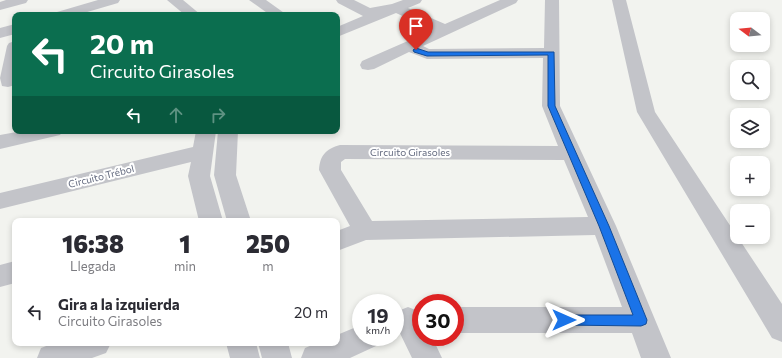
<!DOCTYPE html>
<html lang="es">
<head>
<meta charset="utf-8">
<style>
	:root { --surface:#fff; --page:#f2f2f3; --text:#2b2b33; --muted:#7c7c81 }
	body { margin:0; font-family:Commissioner,sans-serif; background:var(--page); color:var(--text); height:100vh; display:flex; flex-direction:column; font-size:15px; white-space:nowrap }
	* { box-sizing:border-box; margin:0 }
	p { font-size:13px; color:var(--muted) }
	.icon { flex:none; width:22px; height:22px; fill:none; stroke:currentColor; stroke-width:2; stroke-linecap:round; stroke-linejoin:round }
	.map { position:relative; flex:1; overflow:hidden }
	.panel { position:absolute; left:12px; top:218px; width:328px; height:128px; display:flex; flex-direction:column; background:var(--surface); border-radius:8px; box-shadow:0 2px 6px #0003 }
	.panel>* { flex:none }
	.hud { position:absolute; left:12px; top:12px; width:328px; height:122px; border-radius:8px; box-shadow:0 2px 6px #0003; background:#0b6e4f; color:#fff; overflow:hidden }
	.needle { width:26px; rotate:286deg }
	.buttons { position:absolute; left:730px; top:12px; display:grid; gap:8px }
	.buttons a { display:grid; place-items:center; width:40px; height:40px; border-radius:8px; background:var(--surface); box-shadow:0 2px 6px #0003; font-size:20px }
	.speed { position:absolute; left:352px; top:294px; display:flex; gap:8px; font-size:20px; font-weight:700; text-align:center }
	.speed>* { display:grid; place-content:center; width:52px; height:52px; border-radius:50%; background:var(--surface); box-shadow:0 2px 6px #0003; line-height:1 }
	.speed small { font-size:10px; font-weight:400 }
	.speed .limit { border:6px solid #d22; background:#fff; color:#111 }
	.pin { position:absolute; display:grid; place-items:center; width:34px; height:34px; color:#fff; margin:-41px -17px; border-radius:50% 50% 50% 0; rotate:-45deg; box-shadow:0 0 4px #0007 }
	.pin .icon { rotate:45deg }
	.me { position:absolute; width:44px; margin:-22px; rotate:90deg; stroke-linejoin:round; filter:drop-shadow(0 0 3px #0008) }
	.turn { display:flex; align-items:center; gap:14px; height:84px; padding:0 12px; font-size:18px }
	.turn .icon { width:52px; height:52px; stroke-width:2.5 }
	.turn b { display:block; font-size:28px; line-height:34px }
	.lanes { display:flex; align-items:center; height:38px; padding:0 12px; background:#0003; justify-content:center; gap:20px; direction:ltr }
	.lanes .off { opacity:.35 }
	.eta { display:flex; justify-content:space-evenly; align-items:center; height:68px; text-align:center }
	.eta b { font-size:24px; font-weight:800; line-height:28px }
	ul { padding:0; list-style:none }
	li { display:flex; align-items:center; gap:12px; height:52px; padding:0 12px }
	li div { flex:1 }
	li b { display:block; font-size:15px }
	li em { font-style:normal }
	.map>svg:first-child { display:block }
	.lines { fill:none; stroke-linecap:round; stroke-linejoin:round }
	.minor { fill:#c3c4c9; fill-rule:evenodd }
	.route { fill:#1a73e8; stroke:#114b97 }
	.labels { text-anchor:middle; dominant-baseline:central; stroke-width:4; stroke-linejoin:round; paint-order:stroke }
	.street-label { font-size:10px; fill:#636a7f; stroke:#fff }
</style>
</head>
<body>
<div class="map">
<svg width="782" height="358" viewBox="0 0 782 358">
	<rect width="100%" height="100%" fill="#f2f3ef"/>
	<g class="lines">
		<!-- minor -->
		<g class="minor">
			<polygon points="6,0 28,0 26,3 0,10 0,2"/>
			<polygon points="98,0 120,0 118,3 77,15 55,15 57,12"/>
			<polygon points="167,0 183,0 201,15 185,15"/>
			<polygon points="249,0 266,0 287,15 270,15"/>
			<path d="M336,0H354L370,8L392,4L403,0H422L420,3L408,8L445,24L500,0H518L516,3L423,46L429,49L544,48L545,0H559L560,106L616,226L671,358H641L632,333H455V307H622L595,235L366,240L337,251V231L350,226L319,170C320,155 326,149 340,145L558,146L542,106L543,58L427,59L409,52L374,69L368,70L362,69L360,65L362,61L433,30L396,13L337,37V27L363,16L338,3ZM345,159L564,160L588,217L372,221L341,170V162Z"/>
			<polygon points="612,0 626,0 655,112 782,304 782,342 772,338 637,112"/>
			<polygon points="15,24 15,34 0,38 0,28"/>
			<polygon points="15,41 15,85 8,87 2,86 0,78 7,46 9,43"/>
			<polygon points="22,131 63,131 60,135 0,149 0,135"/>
			<polygon points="196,131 216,131 210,176 223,221 199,221 188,176 191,162 0,209 0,193 193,147"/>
			<polygon points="218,131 238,131 236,175 251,221 227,221 214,175"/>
			<polygon points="15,261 15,283 0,287 0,265"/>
			<polygon points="408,307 418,311 421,317 421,337 432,337 442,358 412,358 395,323 398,311"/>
			<polygon points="361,325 361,337 381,337 376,346 350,358 301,358 305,348 317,343 337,343 337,335"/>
			<polygon points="54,343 111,343 106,353 92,358 37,358 41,348"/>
			<polygon points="226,343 256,343 260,358 230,358"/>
			<polygon points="258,343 288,343 292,358 262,358"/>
		</g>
	</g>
	<!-- route -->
	<polygon class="route" points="416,48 428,52 554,52 555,106 609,226 647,320 646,324 641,326 564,325 560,324 558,320 560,316 564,315 633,315 599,226 548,106 548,55 427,56 414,52 413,50"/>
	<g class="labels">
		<!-- street labels -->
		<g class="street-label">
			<text x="410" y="152">Circuito Girasoles</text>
			<text transform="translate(101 176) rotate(-14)">Circuito Trébol</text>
		</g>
	</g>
</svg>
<div class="buttons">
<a><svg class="needle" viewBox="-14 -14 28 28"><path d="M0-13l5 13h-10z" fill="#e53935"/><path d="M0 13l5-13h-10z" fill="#7c7c81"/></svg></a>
<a><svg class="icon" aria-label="search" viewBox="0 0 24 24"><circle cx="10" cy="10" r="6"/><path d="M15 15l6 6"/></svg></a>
<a><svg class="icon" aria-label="layers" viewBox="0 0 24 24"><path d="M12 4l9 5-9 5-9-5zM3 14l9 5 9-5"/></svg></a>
<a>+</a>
<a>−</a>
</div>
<div class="speed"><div>19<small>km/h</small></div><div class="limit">30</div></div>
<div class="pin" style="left:416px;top:50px;background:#d93025"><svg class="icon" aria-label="arrive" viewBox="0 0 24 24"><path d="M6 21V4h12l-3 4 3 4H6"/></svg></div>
<svg class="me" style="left:564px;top:320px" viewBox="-20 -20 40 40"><path d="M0-17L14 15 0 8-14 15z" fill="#1a73e8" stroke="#fff" stroke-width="4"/></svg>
<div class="hud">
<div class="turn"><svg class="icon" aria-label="left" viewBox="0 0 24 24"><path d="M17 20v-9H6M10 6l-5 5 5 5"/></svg><div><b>20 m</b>Circuito Girasoles</div></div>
<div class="lanes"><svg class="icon" aria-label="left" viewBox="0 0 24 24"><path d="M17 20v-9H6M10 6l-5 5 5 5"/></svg><svg class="icon off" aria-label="ahead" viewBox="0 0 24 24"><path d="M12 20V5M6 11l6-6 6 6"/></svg><svg class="icon off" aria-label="right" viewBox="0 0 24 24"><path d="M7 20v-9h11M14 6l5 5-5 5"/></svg></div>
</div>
<section class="panel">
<div class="eta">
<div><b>16:38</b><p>Llegada</p></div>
<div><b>1</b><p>min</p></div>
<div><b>250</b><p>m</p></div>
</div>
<ul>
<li><svg class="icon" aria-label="left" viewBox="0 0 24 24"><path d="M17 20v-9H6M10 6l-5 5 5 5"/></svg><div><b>Gira a la izquierda</b><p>Circuito Girasoles</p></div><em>20 m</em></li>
</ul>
</section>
</div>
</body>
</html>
